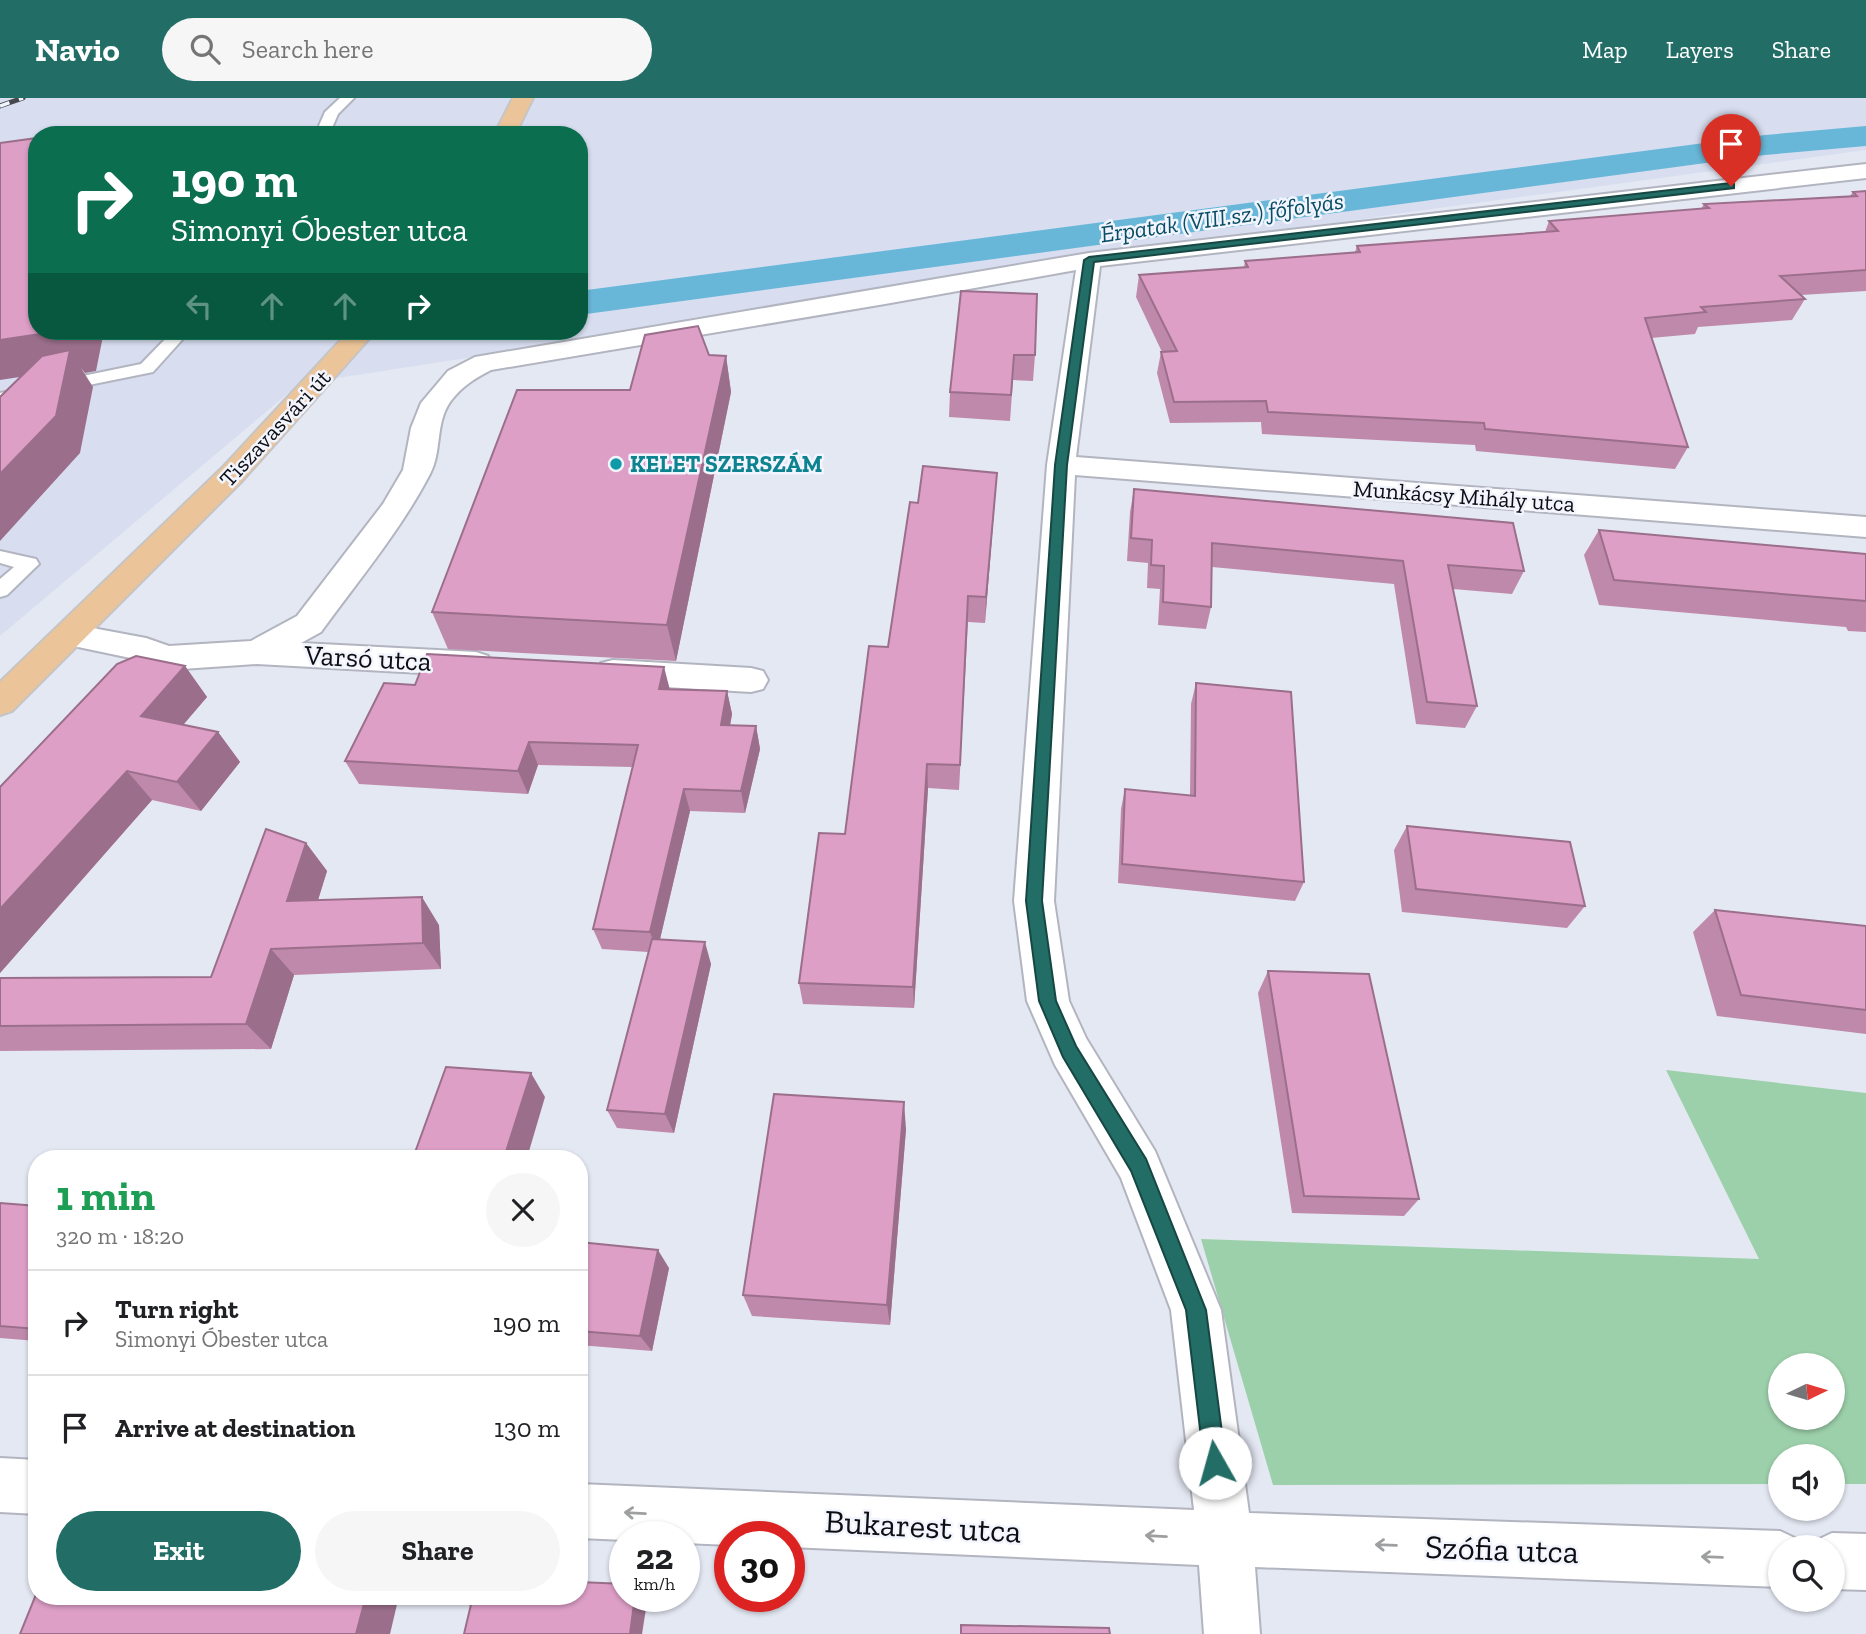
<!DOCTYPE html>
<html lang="en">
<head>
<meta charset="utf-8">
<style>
	:root { --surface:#fff; --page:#f6f6f6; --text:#202124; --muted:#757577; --line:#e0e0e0; --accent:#236d67 }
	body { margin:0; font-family:"Zilla Slab",serif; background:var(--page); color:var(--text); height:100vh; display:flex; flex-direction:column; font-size:26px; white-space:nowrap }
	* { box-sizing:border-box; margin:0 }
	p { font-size:23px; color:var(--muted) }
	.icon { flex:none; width:38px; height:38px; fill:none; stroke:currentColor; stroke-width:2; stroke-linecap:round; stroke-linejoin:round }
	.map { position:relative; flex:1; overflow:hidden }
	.panel { position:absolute; left:28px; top:1052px; width:560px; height:455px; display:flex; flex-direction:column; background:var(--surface); border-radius:28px; box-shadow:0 2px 5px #0004 }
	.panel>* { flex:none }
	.guide { position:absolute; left:28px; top:28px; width:560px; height:214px; border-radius:28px; box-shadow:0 2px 5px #0004; background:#0b6e4f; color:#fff; overflow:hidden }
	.needle { width:46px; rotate:85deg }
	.tools { position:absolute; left:1768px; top:1255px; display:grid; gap:14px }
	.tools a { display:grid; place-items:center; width:77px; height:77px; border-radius:50%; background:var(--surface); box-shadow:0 2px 5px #0004; font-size:35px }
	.speed { position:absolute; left:609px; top:1423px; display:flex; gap:14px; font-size:35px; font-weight:700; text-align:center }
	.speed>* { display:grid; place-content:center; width:91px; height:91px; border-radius:50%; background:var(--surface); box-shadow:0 2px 5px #0004; line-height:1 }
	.speed small { font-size:18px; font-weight:400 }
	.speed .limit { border:10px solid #d22; background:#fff; color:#111 }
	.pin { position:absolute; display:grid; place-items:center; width:60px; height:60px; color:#fff; margin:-72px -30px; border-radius:50% 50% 50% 0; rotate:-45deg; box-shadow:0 0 7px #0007 }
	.pin .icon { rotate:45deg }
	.me { position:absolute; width:77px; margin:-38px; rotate:353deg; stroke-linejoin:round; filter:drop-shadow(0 0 5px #0008) }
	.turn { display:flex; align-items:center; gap:24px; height:147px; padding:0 28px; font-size:32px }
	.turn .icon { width:91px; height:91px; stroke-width:2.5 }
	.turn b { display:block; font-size:49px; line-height:60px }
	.lanes { display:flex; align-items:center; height:66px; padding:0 28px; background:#0003; justify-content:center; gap:35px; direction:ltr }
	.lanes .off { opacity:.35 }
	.round { display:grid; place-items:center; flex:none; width:74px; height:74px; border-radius:37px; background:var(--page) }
	.head { display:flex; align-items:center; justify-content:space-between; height:119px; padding:0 28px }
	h1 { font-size:42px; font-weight:700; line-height:52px; color:#1e9e55 }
	.action { display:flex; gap:14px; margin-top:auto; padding:14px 28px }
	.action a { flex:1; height:80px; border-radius:42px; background:var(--accent); color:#fff; font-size:28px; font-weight:700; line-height:80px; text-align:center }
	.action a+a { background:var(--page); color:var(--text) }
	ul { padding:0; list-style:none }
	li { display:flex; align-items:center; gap:21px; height:105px; padding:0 28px; border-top:2px solid var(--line) }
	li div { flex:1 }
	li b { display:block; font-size:26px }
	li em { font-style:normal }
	header { display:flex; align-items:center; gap:42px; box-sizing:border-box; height:98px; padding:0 35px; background:var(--accent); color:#fff }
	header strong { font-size:33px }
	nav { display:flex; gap:38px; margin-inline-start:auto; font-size:24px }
	.search { width:490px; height:63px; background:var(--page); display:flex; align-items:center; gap:18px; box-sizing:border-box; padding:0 24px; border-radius:38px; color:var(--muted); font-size:26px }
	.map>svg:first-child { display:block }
	.built { fill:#d8def0; fill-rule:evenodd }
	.green { fill:#9cd0aa; fill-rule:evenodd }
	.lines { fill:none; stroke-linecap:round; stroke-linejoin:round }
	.canal { fill:#69b7d8; fill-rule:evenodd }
	.lane-casing { stroke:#b2b5c0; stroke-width:4 }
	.street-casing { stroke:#b2b5c0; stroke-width:4 }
	.primary-casing { stroke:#c5c5c6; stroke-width:4 }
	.lane { fill:#fff; fill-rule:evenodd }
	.street { fill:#fff; fill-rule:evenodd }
	.primary { fill:#ecc499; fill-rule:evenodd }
	.rail-casing { stroke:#46484d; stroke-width:5 }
	.rail { stroke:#f2f5fe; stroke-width:3.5; stroke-dasharray:10; stroke-linecap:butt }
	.wall { fill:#bf89ab }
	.shaded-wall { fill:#9b6f8b }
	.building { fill:#de9fc7; stroke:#9b6f8b; stroke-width:2 }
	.oneway { stroke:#9e9fa0 }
	.route { fill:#236d67; stroke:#174743; stroke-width:2 }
	.culture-dot { fill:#0f9aa8; stroke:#f2f5fe; stroke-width:2.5 }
	.labels { text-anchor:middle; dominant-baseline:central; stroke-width:5; stroke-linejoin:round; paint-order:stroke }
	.far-street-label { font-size:23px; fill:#0d0e12; stroke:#f2f5fe }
	.far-culture-label { font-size:23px; font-weight:bold; fill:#0d838f; stroke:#f2f5fe; text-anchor:start }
	.far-water-label { font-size:24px; font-style:italic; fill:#084d64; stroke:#f2f5fe }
	.street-label { font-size:28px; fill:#0d0e12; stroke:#f2f5fe }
	.near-street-label { font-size:33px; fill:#0d0e12; stroke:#f2f5fe }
</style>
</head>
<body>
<header>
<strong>Navio</strong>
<div class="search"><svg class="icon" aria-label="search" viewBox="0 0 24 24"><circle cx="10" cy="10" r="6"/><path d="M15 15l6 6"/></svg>Search here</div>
<nav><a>Map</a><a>Layers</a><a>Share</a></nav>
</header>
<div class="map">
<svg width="1866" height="1536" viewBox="0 0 1866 1536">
	<rect width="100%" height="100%" fill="#e4e8f3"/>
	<!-- built -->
	<path class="built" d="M0,0H1866V52L1395,116L299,286L0,538ZM37,37H579V233H37Z"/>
	<!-- green -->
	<path class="green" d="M1666,972L1866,995V1386H1832V1358H1780V1386L1273,1387L1201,1141L1759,1161ZM1780,1267H1832V1320H1780Z"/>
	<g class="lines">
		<!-- canal -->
		<polygon class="canal" points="1866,28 1866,48 1765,57 579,217 579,193 1765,37"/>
		<defs>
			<g id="lane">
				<polygon points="340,0 354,0 338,16 329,37 315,37 325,14"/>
				<polygon points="173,233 190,233 153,274 0,305 0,295 141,266"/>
				<polygon points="0,453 36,461 39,466 7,497 0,499 0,481 14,469 0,465"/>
			</g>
			<g id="street">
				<path d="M1866,66V80L1100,168L1076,359L1866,419V439L1075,377L1054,803L1069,903L1086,940L1155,1053L1221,1212L1249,1415L1780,1433L1799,1442L1803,1449H1780V1489L1255,1469L1260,1536H1204L1199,1467L789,1449V1438H730V1447L684,1445V1438H625V1442L579,1440V1386L1194,1412L1171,1212L1121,1080L1055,967L1027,903L1014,803L1047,367L1076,172L885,206L491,272C474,281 462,288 450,304C435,326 442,354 430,376C401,432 358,483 321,534L301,545L476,554L488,558L493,566L488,574L476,578L257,566L167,572L140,562L59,545L55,537L59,529L71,526L146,540L169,548L251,543L297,518L383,406L403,372L411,330L421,305L448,273L475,259L1089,155Z"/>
				<polygon points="613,562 751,570 763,573 768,582 763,591 751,594 613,586 601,583 596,574 601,565"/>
				<polygon points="0,1360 37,1362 37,1416 0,1414"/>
				<polygon points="1832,1435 1866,1436 1866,1492 1832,1491 1832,1449 1810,1449 1813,1444"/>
			</g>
			<g id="primary">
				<polygon points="513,0 533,0 515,37 494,37"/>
				<polygon points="349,233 376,233 242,383 12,613 0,617 0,584 222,370"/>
			</g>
		</defs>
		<!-- lane casing -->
		<use href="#lane" class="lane-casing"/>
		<!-- street casing -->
		<use href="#street" class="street-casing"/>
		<!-- primary casing -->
		<use href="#primary" class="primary-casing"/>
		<!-- lane -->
		<use href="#lane" class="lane"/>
		<!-- street -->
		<use href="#street" class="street"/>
		<!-- primary -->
		<use href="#primary" class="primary"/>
		<defs>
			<polyline id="rail" points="0,8 23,0"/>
		</defs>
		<!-- rail casing -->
		<use href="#rail" class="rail-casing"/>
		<!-- rail -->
		<use href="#rail" class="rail"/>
	</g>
	<!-- wall -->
	<g class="wall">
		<polygon points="1866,93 1866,193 1801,197 1805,201 1792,222 1698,229 1695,236 1651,240 1688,349 1675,371 1476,353 1475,347 1262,336 1261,324 1170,325 1157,275 1161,254 1162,254 1136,199 1139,177 1244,169 1245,163 1355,154 1357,148 1545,134 1549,123 1701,111 1704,106 1850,98 1853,94"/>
		<polygon points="961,193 1035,257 1033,283 1013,282 1010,323 949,319 950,294"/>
		<polygon points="709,257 726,258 731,294 676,563 448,551 432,514 630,292"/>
		<polygon points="997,375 985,525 968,524 959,692 928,690 914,910 803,906 799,885 845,736 888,549 918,405"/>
		<polygon points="1134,391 1524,473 1512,496 1453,491 1477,608 1465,630 1416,626 1394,486 1212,469 1211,509 1206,531 1158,527 1160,491 1147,490 1148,465 1127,463 1130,414"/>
		<polygon points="1599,432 1866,456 1866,534 1848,533 1846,529 1599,507 1584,457"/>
		<polygon points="185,568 207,599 183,627 218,634 240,664 201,713 152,702 0,875 0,689"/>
		<polygon points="1196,585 1304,784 1295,803 1118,785 1121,711 1125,691 1190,697 1191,606"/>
		<polygon points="415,587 727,593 732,616 730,628 756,628 760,651 745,715 690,713 660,841 711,866 674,1035 617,1030 607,1012 648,854 602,851 593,831 633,669 538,667 528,696 359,686 345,663"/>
		<polygon points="1407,728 1585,808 1567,830 1402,814 1394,752"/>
		<polygon points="306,745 327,773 318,802 439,827 441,871 294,877 271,951 0,953 0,880 211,879"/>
		<polygon points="1715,812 1866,828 1866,936 1717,918 1693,834"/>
		<polygon points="1268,873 1419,1101 1404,1118 1292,1115 1258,895"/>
		<polygon points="906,1031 890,1227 752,1218 743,1197"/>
		<polygon points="0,1105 37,1108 37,1243 0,1240"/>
		<polygon points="579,1144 669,1170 652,1253 579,1247"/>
	</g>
	<!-- shaded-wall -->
	<g class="shaded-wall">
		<polygon points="60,233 104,233 96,273 85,275 81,270 93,289 80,355 0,443 0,376 66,272 0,282 0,242"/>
		<polygon points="726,258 731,294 676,563 667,527"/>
		<polygon points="997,375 985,525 986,499"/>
		<polygon points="185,568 207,599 165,648 141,618"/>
		<polygon points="664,569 670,592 659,591"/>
		<polygon points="727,593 732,616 726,650 721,627"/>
		<polygon points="756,628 760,651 745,715 741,693"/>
		<polygon points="218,634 240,664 201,713 177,684"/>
		<polygon points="529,644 538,667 528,696 518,673"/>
		<polygon points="927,666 928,690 914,910 913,889"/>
		<polygon points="127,673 152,702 0,875 0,811"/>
		<polygon points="684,691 690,713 657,854 650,834"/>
		<polygon points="306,745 327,773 309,831 287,803"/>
		<polygon points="422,799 439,827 441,871 423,845"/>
		<polygon points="705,844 711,866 674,1035 665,1016"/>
		<polygon points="271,851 294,877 271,951 246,926"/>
		<polygon points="531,975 545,999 527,1060 504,1060"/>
		<polygon points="904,1004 906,1031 890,1227 887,1207"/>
		<polygon points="658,1152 669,1170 652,1253 640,1238"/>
		<polygon points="366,1498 399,1498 390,1536 356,1536"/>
		<polygon points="635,1498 648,1498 642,1536 630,1536"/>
	</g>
	<!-- building -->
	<g class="building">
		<polygon points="116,31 115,37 68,37"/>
		<polygon points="37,40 37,233 60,233 0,242 0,45"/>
		<polygon points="1866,93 1866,172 1780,178 1805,201 1701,209 1706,214 1645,220 1688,349 1485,331 1484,325 1268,314 1266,303 1174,304 1161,254 1177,253 1139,177 1248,169 1245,163 1360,154 1357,148 1558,133 1549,123 1709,110 1704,106 1857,98 1853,94"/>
		<polygon points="961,193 1037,196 1035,257 1014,257 1011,297 950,294"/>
		<polygon points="698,228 709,257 726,258 667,527 432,514 517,292 630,292 645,237"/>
		<polygon points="67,233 74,233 74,236 62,238"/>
		<polygon points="70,252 56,318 0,376 0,299 42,258"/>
		<polygon points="923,368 997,375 986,499 968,498 960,667 927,666 913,889 799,885 819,735 845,736 869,548 888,549 910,404 918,405"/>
		<polygon points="1134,391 1513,425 1524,473 1448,467 1477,608 1427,604 1403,463 1212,445 1211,509 1163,504 1164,468 1151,467 1152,442 1131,440"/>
		<polygon points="1599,432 1866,456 1866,503 1614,482"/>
		<polygon points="427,556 664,569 659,591 727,593 721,627 756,628 741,693 684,691 650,834 593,831 638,647 529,644 518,673 345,663 384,585 415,587"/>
		<polygon points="136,558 185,568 141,618 218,634 177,684 127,673 0,811 0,689 117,566"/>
		<polygon points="1196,585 1291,594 1304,784 1122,766 1125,691 1195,698"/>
		<polygon points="1407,728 1570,744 1585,808 1416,791"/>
		<polygon points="266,731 306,745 287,803 422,799 423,845 271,851 246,926 0,928 0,880 211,879"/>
		<polygon points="1715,812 1866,828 1866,912 1741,897"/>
		<polygon points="652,841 705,844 665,1016 607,1012"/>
		<polygon points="1268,873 1369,876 1419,1101 1304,1098"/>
		<polygon points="446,969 531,975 504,1060 413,1060"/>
		<polygon points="774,996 904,1004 887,1207 743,1197"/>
		<polygon points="0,1105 37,1108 37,1231 0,1228"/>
		<polygon points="579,1144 658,1152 640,1238 579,1233"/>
		<polygon points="579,1484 625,1486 625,1498 635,1498 630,1536 464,1536 473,1498 579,1498"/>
		<polygon points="37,1494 37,1498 366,1498 356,1536 20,1536"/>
		<polygon points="961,1527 1109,1530 1110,1536 961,1536"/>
	</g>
	<!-- one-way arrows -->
	<defs><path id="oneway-shaft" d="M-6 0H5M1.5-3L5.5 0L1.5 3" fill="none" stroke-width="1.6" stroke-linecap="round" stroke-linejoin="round" transform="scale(1.75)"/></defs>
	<g class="oneway">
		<use href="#oneway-shaft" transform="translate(635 1415) rotate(-177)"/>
		<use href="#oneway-shaft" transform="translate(1156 1438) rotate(-177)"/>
		<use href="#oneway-shaft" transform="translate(1386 1447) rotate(-178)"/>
		<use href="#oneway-shaft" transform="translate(1712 1459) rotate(-178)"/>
	</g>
	<!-- route -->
	<polygon class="route" points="1731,85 1734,86 1734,90 1094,164 1067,367 1042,803 1056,903 1076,948 1146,1061 1206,1212 1226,1365 1223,1372 1215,1376 1207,1372 1204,1365 1186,1212 1131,1073 1063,959 1039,903 1026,803 1055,367 1084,162 1089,159"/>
	<!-- markers -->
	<circle class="culture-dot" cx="616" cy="366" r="7"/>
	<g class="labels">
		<!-- far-street labels -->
		<g class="far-street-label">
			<text transform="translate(275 330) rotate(-47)">Tiszavasvári út</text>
			<text transform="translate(1464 398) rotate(4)">Munkácsy Mihály utca</text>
		</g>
		<!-- far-culture labels -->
		<g class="far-culture-label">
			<text x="630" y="366">KELET SZERSZÁM</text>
		</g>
		<!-- far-water labels -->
		<g class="far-water-label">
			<text transform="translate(1222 119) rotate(-8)">Érpatak (VIII.sz.) főfolyás</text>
		</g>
		<!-- street labels -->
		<g class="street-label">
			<text transform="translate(368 560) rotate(3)">Varsó utca</text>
		</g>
		<!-- near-street labels -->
		<g class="near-street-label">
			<text transform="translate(923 1428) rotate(3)">Bukarest utca</text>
			<text transform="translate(1502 1451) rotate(2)">Szófia utca</text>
		</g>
	</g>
</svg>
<div class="tools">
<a><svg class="needle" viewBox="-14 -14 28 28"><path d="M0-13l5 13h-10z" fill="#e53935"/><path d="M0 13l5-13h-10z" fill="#757577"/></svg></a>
<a><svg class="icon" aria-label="sound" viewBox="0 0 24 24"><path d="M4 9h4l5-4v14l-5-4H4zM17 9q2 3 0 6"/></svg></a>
<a><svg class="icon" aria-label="search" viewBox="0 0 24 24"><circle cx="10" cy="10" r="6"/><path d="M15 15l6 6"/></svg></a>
</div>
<div class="speed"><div>22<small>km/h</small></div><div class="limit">30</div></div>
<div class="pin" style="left:1731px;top:88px;background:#d93025"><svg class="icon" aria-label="arrive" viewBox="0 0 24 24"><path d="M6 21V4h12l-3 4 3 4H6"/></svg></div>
<svg class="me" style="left:1215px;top:1365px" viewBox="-20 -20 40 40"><circle r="19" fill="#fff"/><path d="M0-13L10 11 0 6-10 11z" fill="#236d67"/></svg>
<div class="guide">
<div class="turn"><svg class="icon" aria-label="right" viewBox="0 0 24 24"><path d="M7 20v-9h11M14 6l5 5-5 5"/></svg><div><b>190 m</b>Simonyi Óbester utca</div></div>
<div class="lanes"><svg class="icon off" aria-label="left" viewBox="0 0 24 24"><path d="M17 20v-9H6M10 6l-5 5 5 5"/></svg><svg class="icon off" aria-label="ahead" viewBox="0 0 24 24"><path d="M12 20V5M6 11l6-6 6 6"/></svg><svg class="icon off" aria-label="ahead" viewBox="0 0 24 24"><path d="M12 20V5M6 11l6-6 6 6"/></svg><svg class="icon" aria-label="right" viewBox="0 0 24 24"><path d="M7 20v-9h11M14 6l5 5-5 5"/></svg></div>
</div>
<section class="panel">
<div class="head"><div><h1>1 min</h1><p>320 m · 18:20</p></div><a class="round"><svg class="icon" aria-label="close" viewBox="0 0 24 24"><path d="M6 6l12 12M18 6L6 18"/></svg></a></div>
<ul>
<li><svg class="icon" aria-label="right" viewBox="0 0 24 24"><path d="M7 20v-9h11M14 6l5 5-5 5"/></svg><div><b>Turn right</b><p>Simonyi Óbester utca</p></div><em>190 m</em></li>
<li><svg class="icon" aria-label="arrive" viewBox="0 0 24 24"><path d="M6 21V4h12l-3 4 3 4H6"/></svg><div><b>Arrive at destination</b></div><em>130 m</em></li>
</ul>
<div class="action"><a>Exit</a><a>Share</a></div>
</section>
</div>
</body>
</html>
